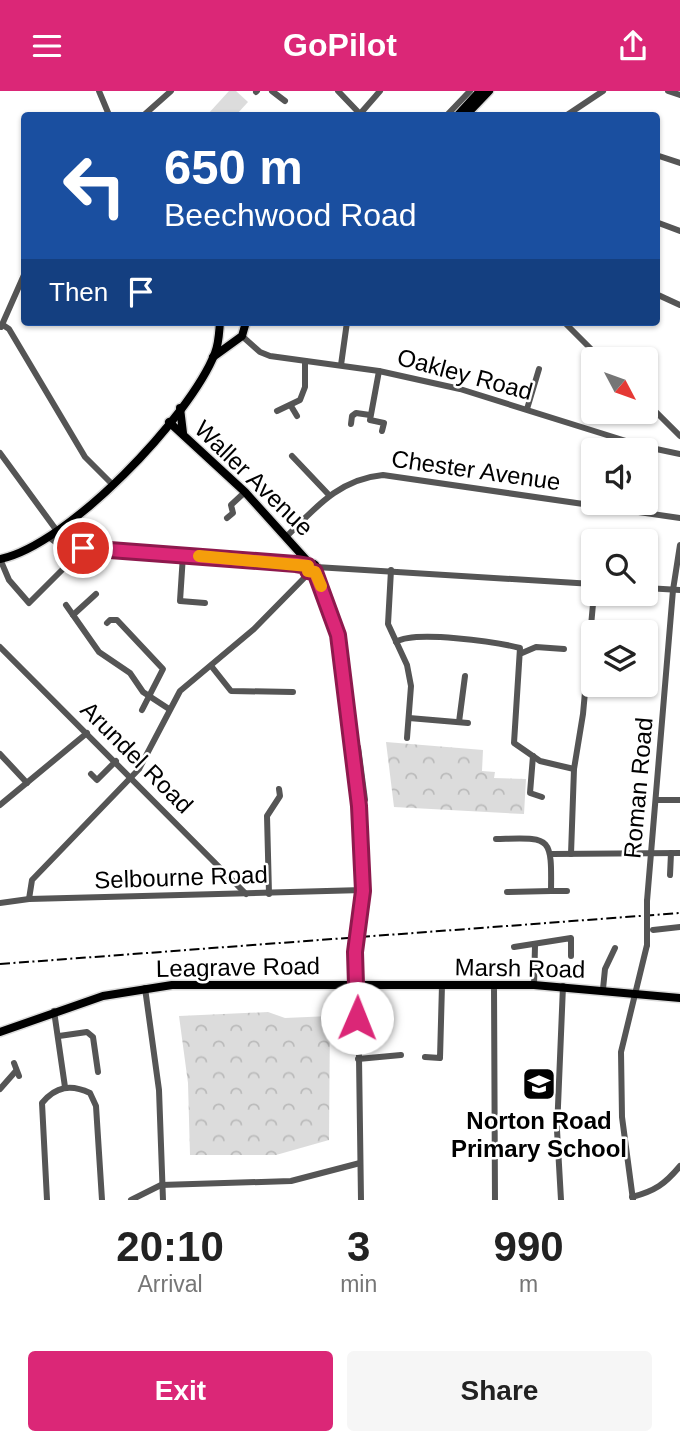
<!DOCTYPE html>
<html lang="en">
<head>
<meta charset="utf-8">
<style>
	:root { --surface:#fff; --page:#f6f6f6; --text:#222; --muted:#767676; --accent:#db2777 }
	body { margin:0; font-family:Helvetica,sans-serif; background:var(--page); color:var(--text); height:100vh; display:flex; flex-direction:column; font-size:26px; white-space:nowrap }
	* { box-sizing:border-box; margin:0 }
	p { font-size:23px; color:var(--muted) }
	.icon { flex:none; width:38px; height:38px; fill:none; stroke:currentColor; stroke-width:2; stroke-linecap:round; stroke-linejoin:round }
	.map { position:relative; height:1109px; overflow:hidden }
	.sheet { display:flex; flex-direction:column; background:var(--surface); flex:1 }
	.sheet>* { flex:none }
	.hud { position:absolute; left:21px; top:21px; width:639px; height:214px; border-radius:7px; box-shadow:0 2px 5px #0004; background:#1a4fa0; color:#fff; overflow:hidden }
	.needle { width:46px; rotate:131deg }
	.tools { position:absolute; left:581px; top:256px; display:grid; gap:14px }
	.tools a { display:grid; place-items:center; width:77px; height:77px; border-radius:7px; background:var(--surface); box-shadow:0 2px 5px #0004; font-size:35px }
	.pin { position:absolute; display:grid; place-items:center; width:60px; height:60px; color:#fff; margin:-30px; border:4px solid #fff; border-radius:50%; box-shadow:0 2px 7px #0007 }
	.me { position:absolute; width:77px; margin:-38px; rotate:1deg; stroke-linejoin:round; filter:drop-shadow(0 0 5px #0008) }
	.turn { display:flex; align-items:center; gap:24px; height:147px; padding:0 28px; font-size:32px }
	.turn .icon { width:91px; height:91px; stroke-width:2.5 }
	.turn b { display:block; font-size:49px; line-height:60px }
	.then { display:flex; align-items:center; height:66px; padding:0 28px; background:#0003; gap:14px; font-size:26px }
	.eta { display:flex; justify-content:space-evenly; align-items:center; height:119px; text-align:center }
	.eta b { font-size:42px; font-weight:600; line-height:49px }
	.action { display:flex; gap:14px; margin-top:auto; padding:14px 28px }
	.action a { flex:1; height:80px; border-radius:7px; background:var(--accent); color:#fff; font-size:28px; font-weight:600; line-height:80px; text-align:center }
	.action a+a { background:var(--page); color:var(--text) }
	header { display:flex; justify-content:space-between; align-items:center; height:91px; padding:0 28px; background:var(--accent); color:#fff; font-size:32px; font-weight:600 }
	.map>svg:first-child { display:block }
	.forest { fill:url(#forest-crowns) }
	.garden { fill:#dcdcdc }
	.lines { fill:none; stroke-linecap:round; stroke-linejoin:round }
	.major-casing { stroke:#dbdbdb; stroke-width:11 }
	.minor { stroke:#555; stroke-width:6 }
	.major { stroke:#000; stroke-width:8 }
	.rail { stroke:#000; stroke-width:2; stroke-dasharray:10 3.5 2 3.5; stroke-linecap:butt }
	.major-bridge-casing { stroke:#dbdbdb; stroke-width:11; stroke-linecap:butt }
	.minor-bridge { stroke:#555; stroke-width:6 }
	.major-bridge { stroke:#000; stroke-width:8 }
	.route-casing { stroke:#8e194d; stroke-width:18 }
	.route { stroke:#db2777; stroke-width:12 }
	.slow { stroke:#f59e0b; stroke-width:12 }
	.labels { text-anchor:middle; dominant-baseline:central; stroke-width:5; stroke-linejoin:round; paint-order:stroke }
	.street-label { font-size:24px; fill:#000; stroke:#fff }
	.poi-label { font-size:24px; font-weight:bold; fill:#000; stroke:#fff }
</style>
</head>
<body>
<header><svg class="icon" aria-label="menu" viewBox="0 0 24 24"><path d="M4 6h16M4 12h16M4 18h16"/></svg>GoPilot<svg class="icon" aria-label="share" viewBox="0 0 24 24"><path d="M12 15V3M7 8l5-5 5 5M5 13v7h14v-7"/></svg></header>
<div class="map">
<svg width="680" height="1109" viewBox="0 0 680 1109">
	<defs>
		<pattern id="forest-crowns" width="20" height="18" patternUnits="userSpaceOnUse" patternTransform="scale(1.75)"><rect width="20" height="18" fill="#dcdcdc"/><path d="M2 6a3 3 0 1 1 6 0M12 15a3 3 0 1 1 6 0" fill="none" stroke="#bbb"/></pattern>
	</defs>
	<rect width="100%" height="100%" fill="#fff"/>
	<!-- forest -->
	<g class="forest">
		<polygon points="386,651 483,659 482,680 495,681 494,687 526,688 524,723 394,716"/>
		<polygon points="268,921 285,927 330,925 329,1049 276,1064 190,1064 188,992 179,925"/>
	</g>
	<!-- garden -->
	<polygon class="garden" points="229,0 236,0 248,11 236,24 210,24 208,23"/>
	<g class="lines">
		<defs>
			<g id="major">
				<polyline points="458,24 480,0"/>
				<polyline points="466,24 489,0"/>
				<polyline points="213,266 242,245 246,231"/>
				<polyline points="180,317 183,342"/>
				<polyline points="169,331 245,401 310,473"/>
				<path d="M0,468C68,454 190,326 215,262C219,252 219,242 220,231"/>
				<circle cx="312" cy="477" r="4.5"/>
				<path d="M315,481C341,533 343,590 350,647C357,711 368,775 358,839"/>
				<polyline points="355,861 358,895"/>
				<polyline points="0,941 103,905 172,894 534,894 680,907"/>
			</g>
		</defs>
		<!-- major casing -->
		<use href="#major" class="major-casing"/>
		<!-- minor -->
		<g class="minor">
			<polyline points="99,0 109,24"/>
			<polyline points="272,0 285,10"/>
			<polyline points="338,0 361,24"/>
			<polyline points="668,0 680,4"/>
			<polyline points="256,1 257,0"/>
			<polyline points="360,23 380,0"/>
			<polyline points="144,24 171,0"/>
			<polyline points="447,24 470,0"/>
			<polyline points="567,24 603,0"/>
			<polyline points="656,64 680,72"/>
			<polyline points="656,131 680,140"/>
			<polyline points="656,203 680,214"/>
			<polyline points="564,231 601,268"/>
			<polyline points="3,234 9,238 85,366 113,394"/>
			<polyline points="1,236 24,184"/>
			<polyline points="242,245 260,261 270,265 379,280 460,298 642,355 680,363"/>
			<polyline points="635,268 640,263"/>
			<polyline points="341,274 347,231"/>
			<polyline points="379,280 370,329 384,332 382,340"/>
			<polyline points="646,311 680,345"/>
			<polyline points="291,315 297,325"/>
			<polyline points="527,318 539,278"/>
			<polyline points="277,320 300,309 305,296 305,270"/>
			<polyline points="351,333 352,325 356,322 370,324"/>
			<polyline points="0,362 68,455"/>
			<polyline points="292,365 329,404"/>
			<polyline points="227,427 233,422 231,414 245,401"/>
			<path d="M287,445C316,416 340,388 383,384L680,427"/>
			<polyline points="50,447 61,455 76,457 308,475"/>
			<polyline points="183,464 180,510 205,512"/>
			<polyline points="0,468 9,489 29,512 63,478"/>
			<polyline points="316,476 593,493"/>
			<polyline points="391,479 388,533 407,574 411,595 407,647"/>
			<polyline points="646,497 680,499"/>
			<polyline points="66,514 99,561 130,582 143,601 169,618"/>
			<polyline points="73,524 96,503"/>
			<polyline points="107,532 110,529 117,529 163,578 142,619"/>
			<path d="M396,551C414,539 497,551 520,557L514,652L540,670L574,678"/>
			<polyline points="0,556 246,803"/>
			<polyline points="522,562 536,556 564,558"/>
			<polyline points="212,576 231,600 293,601"/>
			<polyline points="409,627 468,632"/>
			<polyline points="459,631 465,585"/>
			<polyline points="350,651 358,656 365,709 359,715"/>
			<polyline points="0,663 27,692"/>
			<polyline points="533,665 530,702 542,706"/>
			<polyline points="91,683 97,689 116,670"/>
			<polyline points="656,709 680,709"/>
			<polyline points="0,714 87,642"/>
			<path d="M496,748C550,747 552,743 551,800H567"/>
			<polyline points="552,763 680,762"/>
			<polyline points="571,763 574,678 583,623 594,502"/>
			<polyline points="670,784 671,762"/>
			<polyline points="507,801 551,800"/>
			<polyline points="269,803 267,725 280,705 279,698"/>
			<polyline points="29,808 32,789 139,678 180,600 254,538 310,481"/>
			<polyline points="647,810 673,499 680,454"/>
			<polyline points="0,812 29,808 363,799"/>
			<polyline points="653,839 680,836"/>
			<polyline points="514,856 571,847 571,865"/>
			<polyline points="494,894 495,1109"/>
			<polyline points="534,894 535,855"/>
			<polyline points="358,895 361,1109"/>
			<polyline points="145,897 159,999 163,1109"/>
			<polyline points="603,898 605,878 615,857"/>
			<polyline points="54,920 65,996"/>
			<polyline points="59,945 87,941 93,946 98,981"/>
			<polyline points="425,966 440,967 442,894"/>
			<polyline points="358,968 401,964"/>
			<polyline points="14,972 19,985"/>
			<polyline points="0,998 15,981"/>
			<path d="M632,1106C655,1100 665,1093 680,1075"/>
			<path d="M47,1109L42,1012C56,995 71,993 90,1002L96,1015L102,1109"/>
			<polyline points="131,1109 161,1094 291,1090 360,1072"/>
			<polyline points="561,1109 557,1039 563,895"/>
			<polyline points="633,1109 622,1026 621,961 647,854"/>
		</g>
		<!-- major -->
		<use href="#major" class="major"/>
		<!-- rail -->
		<polyline class="rail" points="0,873 680,822"/>
		<defs>
			<polyline id="major-bridge" points="355,861 358,839"/>
		</defs>
		<!-- major-bridge casing -->
		<use href="#major-bridge" class="major-bridge-casing"/>
		<!-- minor-bridge -->
		<polyline class="minor-bridge" points="647,854 647,810"/>
		<!-- major-bridge -->
		<use href="#major-bridge" class="major-bridge"/>
	</g>
	<g class="lines">
		<defs>
			<polyline id="route" points="83,457 296,473 308,475 308,480 315,481 338,544 359,715 363,800 355,861 357,927"/>
		</defs>
		<!-- route casing -->
		<use href="#route" class="route-casing"/>
		<!-- route -->
		<use href="#route" class="route"/>
		<!-- slow -->
		<polyline class="slow" points="199,465 308,475 308,480 315,481 321,495"/>
	</g>
	<!-- icons -->
	<defs>
		<symbol id="school-square" viewBox="-11 -11 22 22"><rect x="-9" y="-9" width="18" height="18" rx="4" fill="#000" stroke="#fff"/><path d="M0-5L7-2L0 1L-7-2ZM-4 1L0 2.5L4 1V4Q0 6-4 4Z" fill="#fff"/></symbol>
	</defs>
	<g fill-rule="evenodd">
		<use href="#school-square" x="520" y="974" width="38" height="38"/>
	</g>
	<g class="labels">
		<!-- street labels -->
		<g class="street-label">
			<text transform="translate(465 283) rotate(15)">Oakley Road</text>
			<text transform="translate(476 379) rotate(8)">Chester Avenue</text>
			<text transform="translate(254 387) rotate(44)">Waller Avenue</text>
			<text transform="translate(137 666) rotate(45)">Arundel Road</text>
			<text transform="translate(638 697) rotate(-85)">Roman Road</text>
			<text transform="translate(181 786) rotate(-2)">Selbourne Road</text>
			<text transform="translate(238 876) rotate(-1)">Leagrave Road</text>
			<text transform="translate(520 877) rotate(1)">Marsh Road</text>
		</g>
		<!-- poi labels -->
		<g class="poi-label">
			<text x="539" y="1029">Norton Road<tspan x="539" dy="28">Primary School</tspan></text>
		</g>
	</g>
</svg>
<div class="tools">
<a><svg class="needle" viewBox="-14 -14 28 28"><path d="M0-13l5 13h-10z" fill="#e53935"/><path d="M0 13l5-13h-10z" fill="#767676"/></svg></a>
<a><svg class="icon" aria-label="sound" viewBox="0 0 24 24"><path d="M4 9h4l5-4v14l-5-4H4zM17 9q2 3 0 6"/></svg></a>
<a><svg class="icon" aria-label="search" viewBox="0 0 24 24"><circle cx="10" cy="10" r="6"/><path d="M15 15l6 6"/></svg></a>
<a><svg class="icon" aria-label="layers" viewBox="0 0 24 24"><path d="M12 4l9 5-9 5-9-5zM3 14l9 5 9-5"/></svg></a>
</div>
<div class="pin" style="left:83px;top:457px;background:#d93025"><svg class="icon" aria-label="arrive" viewBox="0 0 24 24"><path d="M6 21V4h12l-3 4 3 4H6"/></svg></div>
<svg class="me" style="left:357px;top:927px" viewBox="-20 -20 40 40"><circle r="19" fill="#fff"/><path d="M0-13L10 11 0 6-10 11z" fill="#db2777"/></svg>
<div class="hud">
<div class="turn"><svg class="icon" aria-label="left" viewBox="0 0 24 24"><path d="M17 20v-9H6M10 6l-5 5 5 5"/></svg><div><b>650 m</b>Beechwood Road</div></div>
<div class="then">Then<svg class="icon" aria-label="arrive" viewBox="0 0 24 24"><path d="M6 21V4h12l-3 4 3 4H6"/></svg></div>
</div>
</div>
<section class="sheet">
<div class="eta">
<div><b>20:10</b><p>Arrival</p></div>
<div><b>3</b><p>min</p></div>
<div><b>990</b><p>m</p></div>
</div>
<div class="action"><a>Exit</a><a>Share</a></div>
</section>
</body>
</html>
